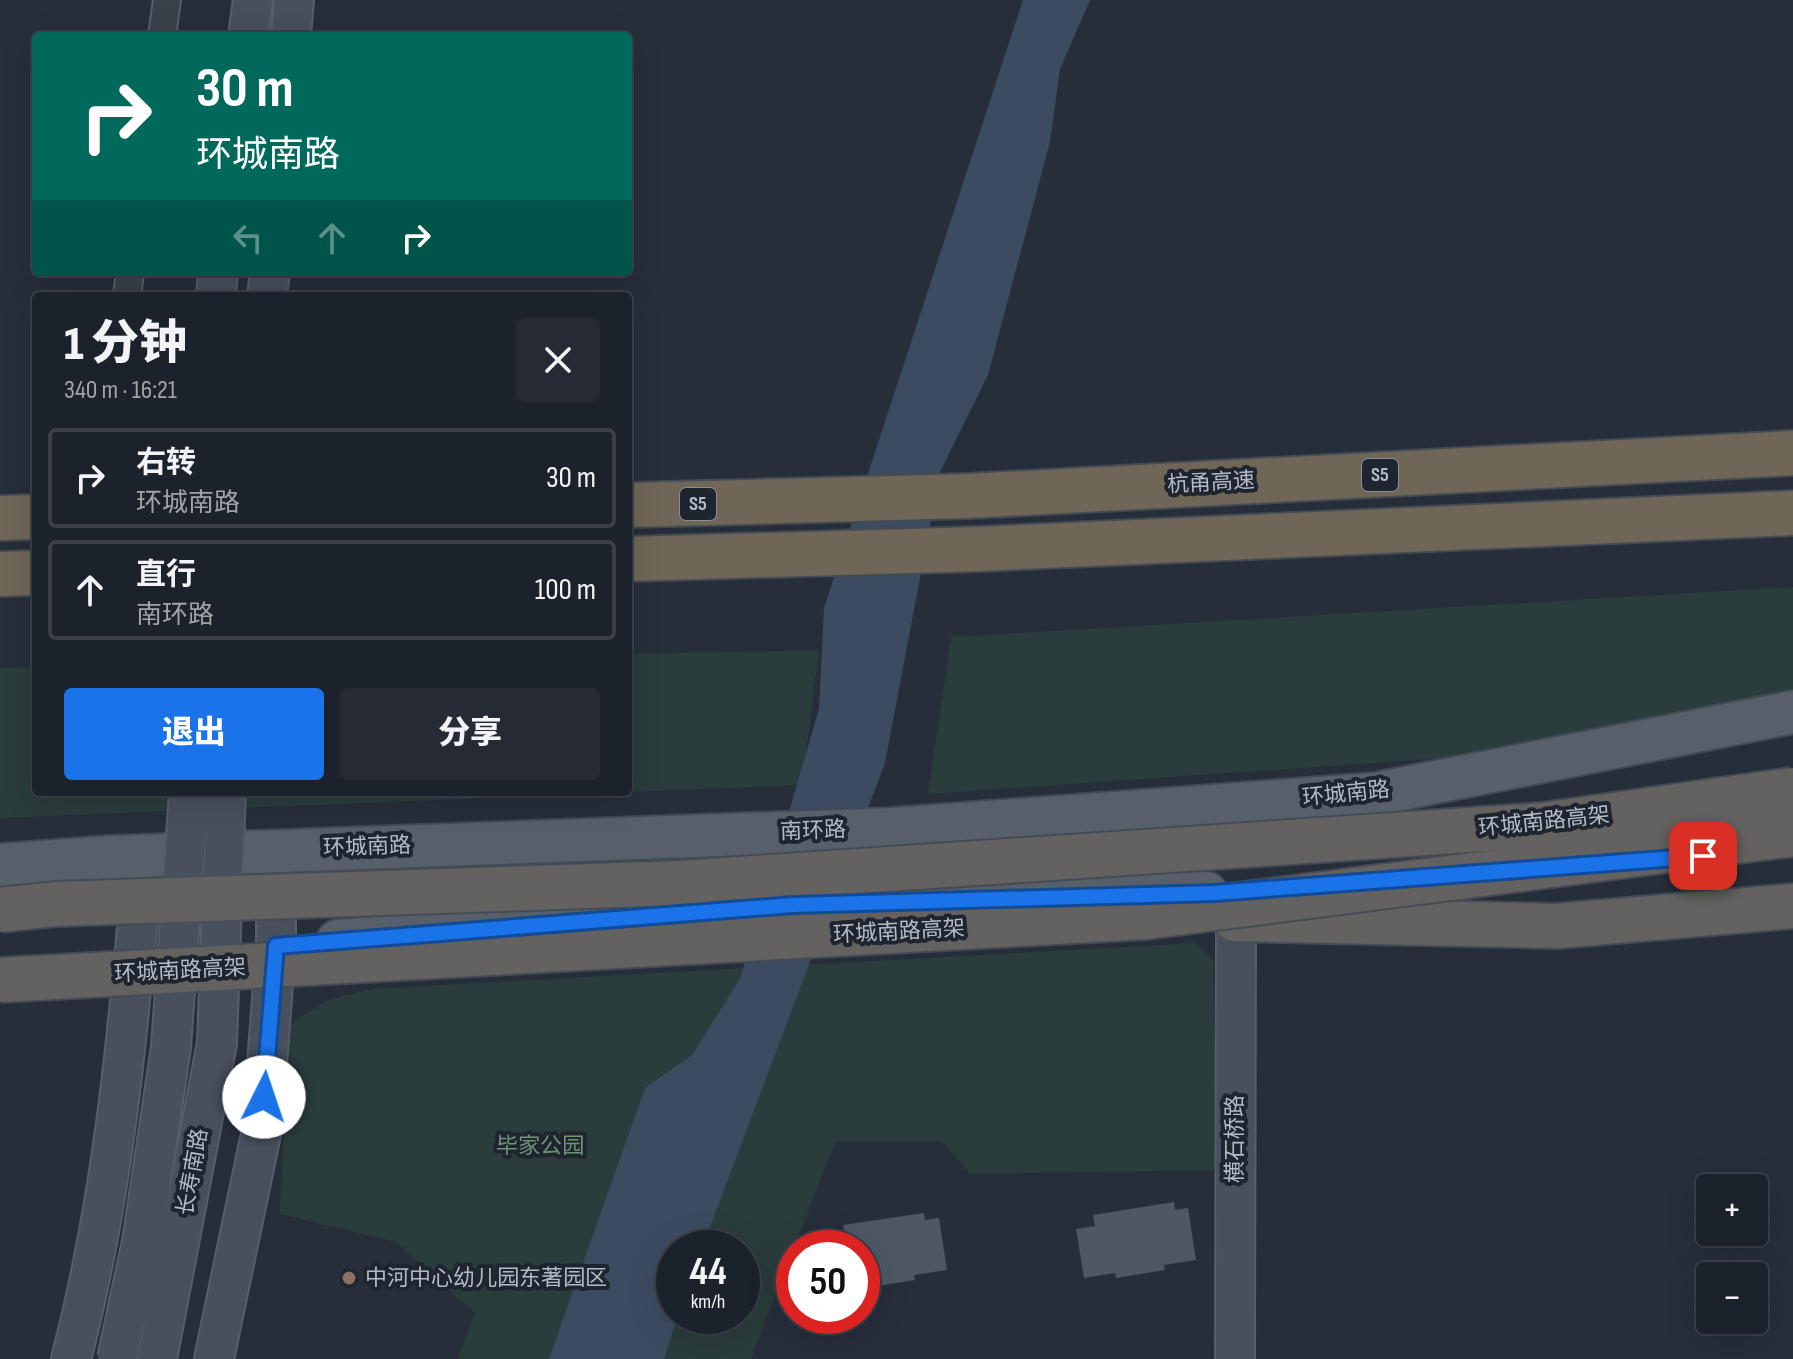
<!DOCTYPE html>
<html lang="zh">
<head>
<meta charset="utf-8">
<style>
	:root { --surface:#1c222c; --page:#252a34; --text:#f1f3f6; --muted:#a0a4a9; --line:#3a3f48; --accent:#1a73e8 }
	body { margin:0; font-family:"Sofia Sans Condensed","Noto Sans SC",sans-serif; background:var(--page); color:var(--text); height:100vh; display:flex; flex-direction:column; font-size:30px; white-space:nowrap }
	* { box-sizing:border-box; margin:0 }
	p { font-size:26px; color:var(--muted) }
	.icon { flex:none; width:44px; height:44px; fill:none; stroke:currentColor; stroke-width:2; stroke-linecap:round; stroke-linejoin:round }
	.map { position:relative; flex:1; overflow:hidden }
	.sheet { position:absolute; left:32px; top:292px; width:600px; height:504px; display:flex; flex-direction:column; background:var(--surface); border-radius:8px; box-shadow:0 8px 32px #0002,0 0 0 2px var(--line) }
	.sheet>* { flex:none }
	.guide { position:absolute; left:32px; top:32px; width:600px; height:244px; border-radius:8px; box-shadow:0 8px 32px #0002,0 0 0 2px var(--line); background:#00695c; color:#fff; overflow:hidden }
	.fabs { position:absolute; left:1696px; top:1174px; display:grid; gap:16px }
	.fabs a { display:grid; place-items:center; width:72px; height:72px; border-radius:8px; background:var(--surface); box-shadow:0 8px 32px #0002,0 0 0 2px var(--line); font-size:40px }
	.speed { position:absolute; left:656px; top:1230px; display:flex; gap:16px; font-size:40px; font-weight:700; text-align:center }
	.speed>* { display:grid; place-content:center; width:104px; height:104px; border-radius:50%; background:var(--surface); box-shadow:0 8px 32px #0002,0 0 0 2px var(--line); line-height:1 }
	.speed small { font-size:20px; font-weight:400 }
	.speed .limit { border:12px solid #d22; background:#fff; color:#111 }
	.pin { position:absolute; display:grid; place-items:center; width:68px; height:68px; color:#fff; margin:-34px; border-radius:16px; box-shadow:0 4px 12px #0006 }
	.me { position:absolute; width:88px; margin:-44px; rotate:4deg; stroke-linejoin:round; filter:drop-shadow(0 0 6px #0008) }
	.turn { display:flex; align-items:center; gap:28px; height:168px; padding:0 32px; font-size:36px }
	.turn .icon { width:104px; height:104px; stroke-width:2.5 }
	.turn b { display:block; font-size:56px; line-height:68px }
	.lanes { display:flex; align-items:center; height:76px; padding:0 32px; background:#0003; justify-content:center; gap:40px; direction:ltr }
	.lanes .off { opacity:.35 }
	.round { display:grid; place-items:center; flex:none; width:84px; height:84px; border-radius:8px; background:var(--page) }
	.headline { display:flex; align-items:center; justify-content:space-between; height:136px; padding:0 32px }
	h1 { font-size:48px; font-weight:800; line-height:60px }
	.button { display:flex; gap:16px; margin-top:auto; padding:16px 32px }
	.button a { flex:1; height:92px; border-radius:8px; background:var(--accent); color:#fff; font-size:32px; font-weight:800; line-height:92px; text-align:center }
	.button a+a { background:var(--page); color:var(--text) }
	ul { padding:0; list-style:none }
	li { display:flex; align-items:center; gap:24px; height:100px; margin:0 16px 12px; padding:0 16px; border:4px solid var(--line); border-radius:8px }
	li div { flex:1 }
	li b { display:block; font-size:30px }
	li em { font-style:normal }
	.map>svg:first-child { display:block }
	.green { fill:#2b3c3d; fill-rule:evenodd }
	.water { fill:#3d4b61 }
	.building { fill:#4e5865 }
	.lines { fill:none; stroke-linecap:round; stroke-linejoin:round }
	.minor-casing { stroke:#575e68; stroke-width:30 }
	.secondary-casing { stroke:#575e68; stroke-width:42 }
	.primary-casing { stroke:#424953; stroke-width:46 }
	.trunk-casing { stroke:#444b55; stroke-width:48 }
	.motorway-casing { stroke:#444b55; stroke-width:48 }
	.minor { stroke:#39404a; stroke-width:26 }
	.secondary { stroke:#484f5d; stroke-width:38 }
	.primary { stroke:#575f6a; stroke-width:42 }
	.trunk { stroke:#636260; stroke-width:44 }
	.motorway { stroke:#6f6657; stroke-width:44 }
	.secondary-bridge-casing { stroke:#575e68; stroke-width:42; stroke-linecap:butt }
	.trunk-bridge-casing { stroke:#444b55; stroke-width:48; stroke-linecap:butt }
	.secondary-bridge { stroke:#484f5d; stroke-width:38 }
	.trunk-bridge { stroke:#636260; stroke-width:44 }
	.route-casing { stroke:#114b97; stroke-width:20 }
	.route { stroke:#1a73e8; stroke-width:14 }
	.education-dot { fill:#8d6e63; stroke:#1e252f; stroke-width:3 }
	.labels { text-anchor:middle; dominant-baseline:central; stroke-width:8; stroke-linejoin:round; paint-order:stroke }
	.shield { fill:#1e252f; stroke:#888e99; stroke-width:2 }
	.shield-label { font-size:20px; font-weight:bold; fill:#b5bbc6 }
	.street-label { font-size:22px; fill:#b5bbc6; stroke:#1e252f }
	.park-label { font-size:22px; fill:#6e9477; stroke:#1e252f }
	.poi-label { font-size:22px; fill:#b5bbc6; stroke:#1e252f; text-anchor:start }
</style>
</head>
<body>
<div class="map">
<svg width="1793" height="1359" viewBox="0 0 1793 1359">
	<rect width="100%" height="100%" fill="#262e3a"/>
	<!-- green -->
	<g class="green">
		<polygon points="1793,587 1793,691 1445,758 928,794 951,637"/>
		<polygon points="819,650 802,785 0,818 0,668 36,667 36,792 628,792 628,654"/>
		<path d="M1195,943L1213,960L1217,1170L971,1174L942,1142H835L751,1359H458L475,1313L396,1242L280,1214L289,1025L327,1000L372,989ZM674,1248H742V1316H674Z"/>
	</g>
	<!-- water -->
	<polygon class="water" points="1023,0 1090,0 1060,69 1050,142 988,375 940,472 885,763 702,1248 674,1248 674,1316 678,1316 664,1359 549,1359 645,1088 692,1055 740,979 819,709 824,608"/>
	<!-- building -->
	<g class="building">
		<polygon points="1174,1202 1175,1210 1188,1208 1196,1260 1164,1265 1165,1270 1116,1278 1115,1273 1084,1278 1076,1229 1095,1226 1093,1215"/>
		<polygon points="924,1213 925,1220 939,1218 947,1270 914,1275 915,1280 866,1288 866,1283 862,1283 862,1248 828,1248 826,1239 845,1236 843,1225"/>
	</g>
	<g class="lines">
		<defs>
			<g id="minor">
				<polyline points="162,36 167,0"/>
				<polyline points="127,296 130,272"/>
			</g>
			<g id="secondary">
				<polyline points="248,36 253,0"/>
				<polyline points="291,36 294,0"/>
				<polyline points="216,296 218,272"/>
				<polyline points="267,296 270,272"/>
				<path d="M71,1359C113,1199 128,1034 142,870"/>
				<polyline points="214,1359 262,1129 276,946 276,851"/>
				<polyline points="1235,1359 1236,919"/>
			</g>
			<g id="primary">
				<polyline points="0,865 112,857 892,829 1375,794 1793,712"/>
				<polyline points="338,941 849,901 1206,893"/>
			</g>
			<polyline id="trunk" points="1235,919 1557,926 1793,906"/>
			<g id="motorway">
				<polyline points="628,505 967,496 1793,453"/>
				<polyline points="0,518 36,517"/>
				<polyline points="628,559 978,549 1793,513"/>
				<polyline points="0,574 36,573"/>
			</g>
		</defs>
		<!-- minor casing -->
		<use href="#minor" class="minor-casing"/>
		<!-- secondary casing -->
		<use href="#secondary" class="secondary-casing"/>
		<!-- primary casing -->
		<use href="#primary" class="primary-casing"/>
		<!-- trunk casing -->
		<use href="#trunk" class="trunk-casing"/>
		<!-- motorway casing -->
		<use href="#motorway" class="motorway-casing"/>
		<!-- minor -->
		<use href="#minor" class="minor"/>
		<!-- secondary -->
		<use href="#secondary" class="secondary"/>
		<!-- primary -->
		<use href="#primary" class="primary"/>
		<!-- trunk -->
		<use href="#trunk" class="trunk"/>
		<!-- motorway -->
		<use href="#motorway" class="motorway"/>
		<defs>
			<g id="secondary-bridge">
				<polyline points="117,1359 142,1242 171,1047 189,792"/>
				<polyline points="157,1359 217,1043 226,792"/>
			</g>
			<g id="trunk-bridge">
				<polyline points="0,910 56,904 681,883 1543,825 1793,790"/>
				<polyline points="0,980 1145,917 1793,834"/>
			</g>
		</defs>
		<!-- secondary-bridge casing -->
		<use href="#secondary-bridge" class="secondary-bridge-casing"/>
		<!-- trunk-bridge casing -->
		<use href="#trunk-bridge" class="trunk-bridge-casing"/>
		<!-- secondary-bridge -->
		<use href="#secondary-bridge" class="secondary-bridge"/>
		<!-- trunk-bridge -->
		<use href="#trunk-bridge" class="trunk-bridge"/>
	</g>
	<g class="lines">
		<defs>
			<polyline id="route" points="264,1097 276,946 793,905 1214,893 1703,856"/>
		</defs>
		<!-- route casing -->
		<use href="#route" class="route-casing"/>
		<!-- route -->
		<use href="#route" class="route"/>
	</g>
	<!-- markers -->
	<circle class="education-dot" cx="349" cy="1278" r="8"/>
	<g class="labels">
		<!-- shield labels -->
		<g class="shield">
			<rect x="1362" y="459" width="36" height="32" rx="6"/>
			<rect x="680" y="488" width="36" height="32" rx="6"/>
		</g>
		<g class="shield-label">
			<text x="1380" y="475">S5</text>
			<text x="698" y="504">S5</text>
		</g>
		<!-- street labels -->
		<g class="street-label">
			<text transform="translate(1211 483) rotate(-3)">杭甬高速</text>
			<text transform="translate(1346 794) rotate(-6)">环城南路</text>
			<text transform="translate(1544 822) rotate(-6)">环城南路高架</text>
			<text transform="translate(813 831) rotate(-2)">南环路</text>
			<text transform="translate(367 847) rotate(-2)">环城南路</text>
			<text transform="translate(899 932) rotate(-3)">环城南路高架</text>
			<text transform="translate(180 971) rotate(-3)">环城南路高架</text>
			<text transform="translate(1235 1139) rotate(-90)">横石桥路</text>
			<text transform="translate(193 1172) rotate(-80)">长寿南路</text>
		</g>
		<!-- park labels -->
		<g class="park-label">
			<text x="540" y="1146">毕家公园</text>
		</g>
		<!-- poi labels -->
		<g class="poi-label">
			<text x="365" y="1278">中河中心幼儿园东著园区</text>
		</g>
	</g>
</svg>
<div class="fabs">
<a>+</a>
<a>−</a>
</div>
<div class="speed"><div>44<small>km/h</small></div><div class="limit">50</div></div>
<div class="pin" style="left:1703px;top:856px;background:#d93025"><svg class="icon" aria-label="arrive" viewBox="0 0 24 24"><path d="M6 21V4h12l-3 4 3 4H6"/></svg></div>
<svg class="me" style="left:264px;top:1097px" viewBox="-20 -20 40 40"><circle r="19" fill="#fff"/><path d="M0-13L10 11 0 6-10 11z" fill="#1a73e8"/></svg>
<div class="guide">
<div class="turn"><svg class="icon" aria-label="right" viewBox="0 0 24 24"><path d="M7 20v-9h11M14 6l5 5-5 5"/></svg><div><b>30 m</b>环城南路</div></div>
<div class="lanes"><svg class="icon off" aria-label="left" viewBox="0 0 24 24"><path d="M17 20v-9H6M10 6l-5 5 5 5"/></svg><svg class="icon off" aria-label="ahead" viewBox="0 0 24 24"><path d="M12 20V5M6 11l6-6 6 6"/></svg><svg class="icon" aria-label="right" viewBox="0 0 24 24"><path d="M7 20v-9h11M14 6l5 5-5 5"/></svg></div>
</div>
<section class="sheet">
<div class="headline"><div><h1>1 分钟</h1><p>340 m · 16:21</p></div><a class="round"><svg class="icon" aria-label="close" viewBox="0 0 24 24"><path d="M6 6l12 12M18 6L6 18"/></svg></a></div>
<ul>
<li><svg class="icon" aria-label="right" viewBox="0 0 24 24"><path d="M7 20v-9h11M14 6l5 5-5 5"/></svg><div><b>右转</b><p>环城南路</p></div><em>30 m</em></li>
<li><svg class="icon" aria-label="ahead" viewBox="0 0 24 24"><path d="M12 20V5M6 11l6-6 6 6"/></svg><div><b>直行</b><p>南环路</p></div><em>100 m</em></li>
</ul>
<div class="button"><a>退出</a><a>分享</a></div>
</section>
</div>
</body>
</html>
